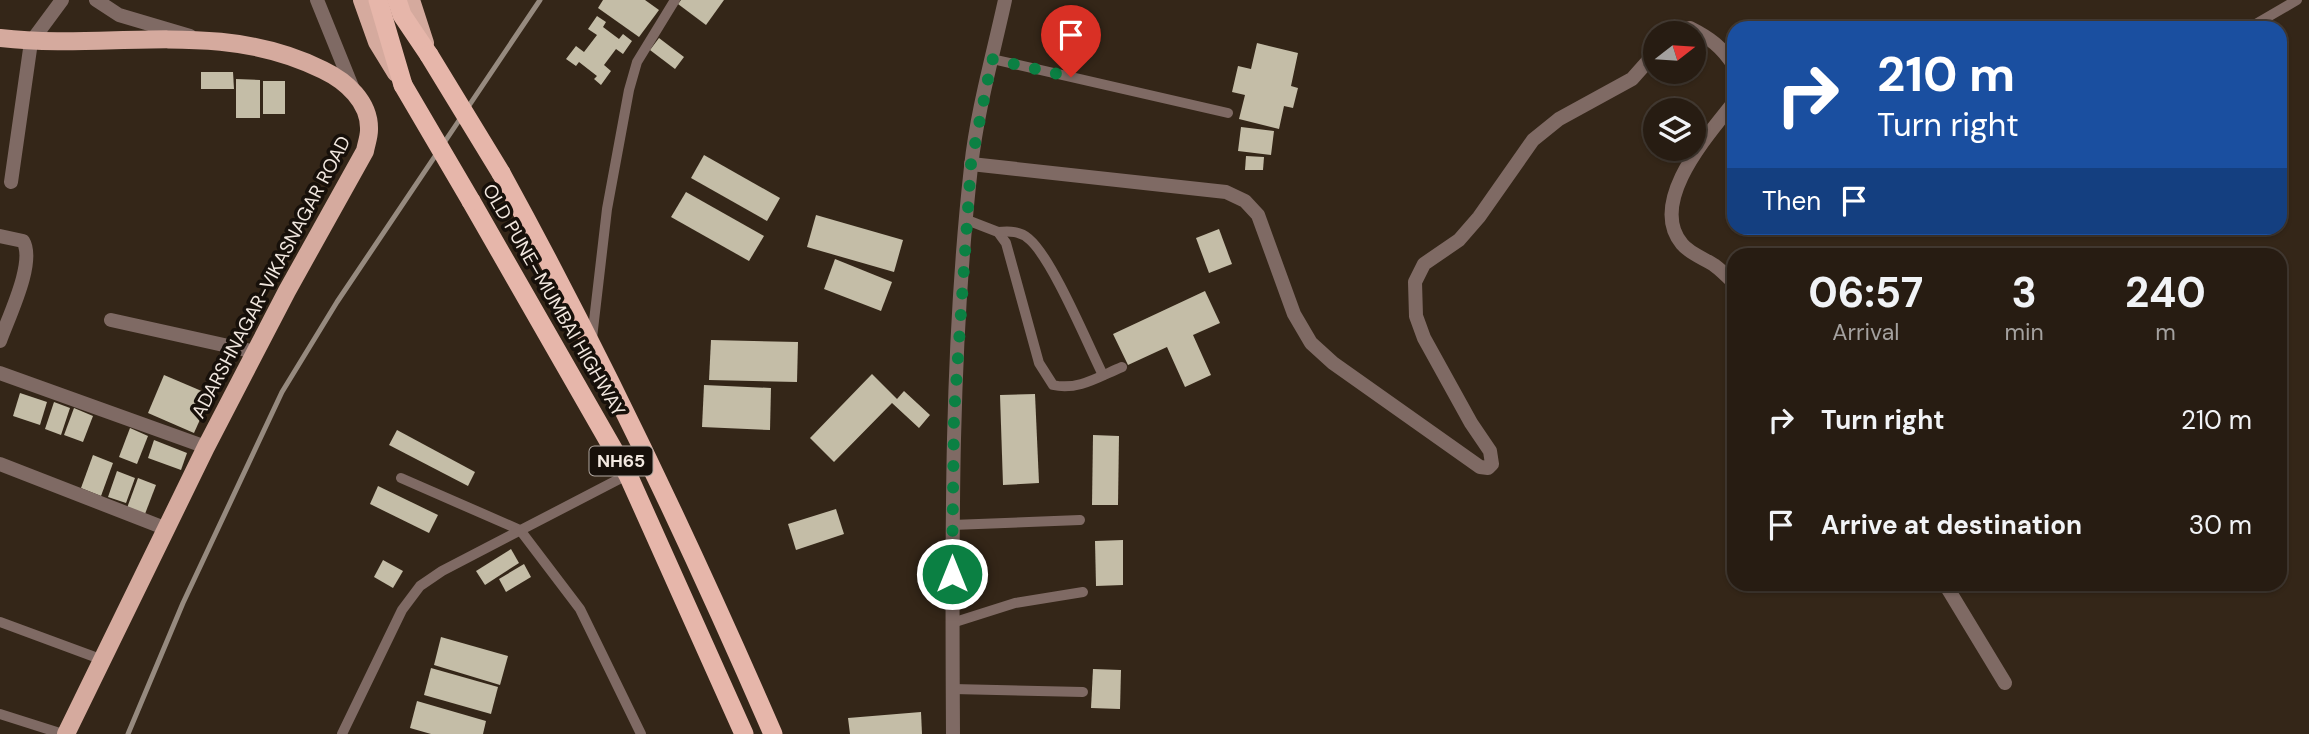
<!DOCTYPE html>
<html lang="en">
<head>
<meta charset="utf-8">
<style>
	:root { --surface:#271c12; --page:#2f251b; --text:#f1f3f6; --muted:#a4a19f; --line:#433a32 }
	body { margin:0; font-family:"DM Sans",sans-serif; background:var(--page); color:var(--text); height:100vh; display:flex; flex-direction:column; font-size:26px; white-space:nowrap }
	* { box-sizing:border-box; margin:0 }
	p { font-size:23px; color:var(--muted) }
	.icon { flex:none; width:38px; height:38px; fill:none; stroke:currentColor; stroke-width:2; stroke-linecap:round; stroke-linejoin:round }
	.map { position:relative; flex:1; overflow:hidden }
	.panel { position:absolute; left:1727px; top:248px; width:560px; height:343px; display:flex; flex-direction:column; background:var(--surface); border-radius:21px; box-shadow:0 2px 5px #0004,0 0 0 2px var(--line) }
	.panel>* { flex:none }
	.guide { position:absolute; left:1727px; top:21px; width:560px; height:214px; border-radius:21px; box-shadow:0 2px 5px #0004,0 0 0 2px var(--line); background:#1a4fa0; color:#fff; overflow:hidden }
	.needle { width:46px; rotate:73deg }
	.buttons { position:absolute; left:1643px; top:21px; display:grid; gap:14px }
	.buttons a { display:grid; place-items:center; width:63px; height:63px; border-radius:50%; background:var(--surface); box-shadow:0 2px 5px #0004,0 0 0 2px var(--line); font-size:35px }
	.pin { position:absolute; display:grid; place-items:center; width:60px; height:60px; color:#fff; margin:-72px -30px; border-radius:50% 50% 50% 0; rotate:-45deg; box-shadow:0 0 7px #0007 }
	.pin .icon { rotate:45deg }
	.me { position:absolute; width:77px; margin:-38px; rotate:0deg; stroke-linejoin:round; filter:drop-shadow(0 0 5px #0008) }
	.turn { display:flex; align-items:center; gap:24px; height:147px; padding:0 35px; font-size:32px }
	.turn .icon { width:91px; height:91px; stroke-width:2.5 }
	.turn b { display:block; font-size:49px; line-height:60px }
	.then { display:flex; align-items:center; height:66px; padding:0 35px; background:#0003; gap:14px; font-size:26px }
	.eta { display:flex; justify-content:space-evenly; align-items:center; height:119px; text-align:center }
	.eta b { font-size:42px; font-weight:700; line-height:49px }
	ul { padding:0; list-style:none }
	li { display:flex; align-items:center; gap:21px; height:105px; padding:0 35px }
	li div { flex:1 }
	li b { display:block; font-size:26px }
	li em { font-style:normal }
	.map>svg:first-child { display:block }
	.building { fill:#c4bda7 }
	.lines { fill:none; stroke-linecap:round; stroke-linejoin:round }
	.service { stroke:#7f6a64; stroke-width:10 }
	.minor { stroke:#7f6a64; stroke-width:14 }
	.primary { stroke:#d5aa9e; stroke-width:18 }
	.trunk { stroke:#e6b6aa; stroke-width:19 }
	.rail { stroke:#968a7f; stroke-width:5 }
	.trunk-bridge { stroke:#e6b6aa; stroke-width:19 }
	.route { stroke:#0b8043; stroke-width:12; stroke-dasharray:0 21.6 }
	.labels { text-anchor:middle; dominant-baseline:central; stroke-width:7; stroke-linejoin:round; paint-order:stroke }
	.shield { fill:#17100a; stroke:#b0a7a0; stroke-width:2 }
	.shield-label { font-size:18px; font-weight:bold; fill:#f2e8e0 }
	.street-label { font-size:19px; fill:#f2e8e0; stroke:#17100a }
</style>
</head>
<body>
<div class="map">
<svg width="2309" height="734" viewBox="0 0 2309 734">
	<rect width="100%" height="100%" fill="#342618"/>
	<!-- building -->
	<g class="building">
		<polygon points="603,0 645,0 659,10 639,37 598,8"/>
		<polygon points="681,0 724,0 706,25 678,4"/>
		<polygon points="597,16 606,22 603,27 619,39 623,34 632,41 623,54 616,49 604,65 611,71 601,85 594,79 597,76 579,62 576,66 566,59 576,46 584,52 597,35 588,29"/>
		<polygon points="659,38 684,57 675,69 650,50"/>
		<polygon points="1257,43 1298,53 1291,86 1298,88 1293,108 1284,106 1279,129 1239,119 1245,95 1232,92 1238,66 1251,69"/>
		<polygon points="201,72 233,72 234,89 201,89"/>
		<polygon points="236,79 260,80 260,118 236,118"/>
		<rect x="263" y="81" width="22" height="33"/>
		<polygon points="1241,127 1274,131 1271,155 1238,151"/>
		<polygon points="704,155 780,198 767,221 691,178"/>
		<polygon points="1246,156 1264,157 1263,170 1245,170"/>
		<polygon points="686,192 764,236 749,261 671,217"/>
		<polygon points="816,215 903,240 894,272 807,247"/>
		<polygon points="1219,229 1232,264 1209,273 1196,238"/>
		<polygon points="835,259 892,282 881,311 824,289"/>
		<polygon points="1205,291 1220,323 1193,335 1211,375 1185,387 1167,347 1128,365 1113,334"/>
		<polygon points="711,340 798,342 797,382 709,380"/>
		<polygon points="872,374 897,399 904,391 930,415 919,428 892,403 834,462 810,438"/>
		<polygon points="164,375 211,395 194,433 148,413"/>
		<polygon points="704,385 771,388 770,430 702,427"/>
		<polygon points="20,393 47,402 40,425 13,416"/>
		<polygon points="1035,394 1039,483 1003,485 1000,395"/>
		<polygon points="54,402 70,408 61,435 45,429"/>
		<polygon points="74,408 93,416 83,442 64,435"/>
		<polygon points="130,428 148,436 137,464 119,457"/>
		<polygon points="397,430 475,472 468,486 389,445"/>
		<polygon points="1093,435 1119,436 1118,505 1092,505"/>
		<polygon points="154,440 187,453 181,470 148,458"/>
		<polygon points="93,455 113,463 101,496 81,488"/>
		<polygon points="117,471 135,478 126,503 108,497"/>
		<polygon points="138,478 156,485 145,514 127,508"/>
		<polygon points="378,486 438,515 429,533 370,504"/>
		<polygon points="836,509 844,534 796,550 788,524"/>
		<polygon points="1123,540 1123,585 1096,586 1095,541"/>
		<polygon points="511,549 519,563 485,585 476,571"/>
		<polygon points="383,560 403,571 393,588 374,577"/>
		<polygon points="524,564 531,577 506,592 499,579"/>
		<polygon points="441,637 508,656 500,685 434,665"/>
		<polygon points="431,668 498,687 491,714 424,695"/>
		<polygon points="1093,669 1121,670 1120,709 1091,708"/>
		<polygon points="417,701 486,721 483,734 431,734 410,728"/>
		<polygon points="921,712 922,734 850,734 848,718"/>
	</g>
	<g class="lines">
		<!-- service -->
		<g class="service">
			<polyline points="2254,25 2297,0"/>
			<polyline points="992,59 1228,113"/>
			<path d="M967,220L998,232L1006,243L1039,363L1053,385C1078,391 1100,376 1122,367"/>
			<path d="M998,232C1010,231 1020,231 1029,239C1052,258 1088,345 1103,375"/>
			<polyline points="592,338 607,209 629,90 637,62 675,0"/>
			<polyline points="401,478 520,530 580,609 641,734"/>
			<polyline points="952,525 1080,520"/>
			<polyline points="0,622 103,660"/>
			<polyline points="952,623 1015,603 1083,592"/>
			<polyline points="953,689 1083,692"/>
			<polyline points="0,714 63,734"/>
			<polyline points="342,734 402,610 420,586 442,571 650,463"/>
		</g>
		<!-- minor -->
		<g class="minor">
			<polyline points="96,0 119,15 190,36"/>
			<polyline points="317,0 353,89"/>
			<path d="M1673,33L1690,28C1710,38 1722,47 1734,66"/>
			<path d="M1734,102C1709,134 1647,202 1682,244C1689,253 1705,259 1714,265C1721,270 1728,277 1734,283"/>
			<polyline points="971,164 1226,192 1245,201 1258,215 1294,314 1311,343 1333,363 1480,467 1488,468 1492,464 1490,451 1471,423 1424,338 1416,316 1415,282 1424,264 1459,240 1479,217 1533,140 1559,119 1632,79 1656,52"/>
			<polyline points="11,182 31,42 62,0"/>
			<path d="M0,236L23,241C36,262 8,318 0,341"/>
			<polyline points="111,320 255,352"/>
			<polyline points="0,373 206,447"/>
			<polyline points="0,464 167,529"/>
			<polyline points="1945,584 2005,683"/>
			<path d="M953,734C952,545 950,355 971,167C977,111 993,55 1005,0"/>
		</g>
		<!-- primary -->
		<g class="primary">
			<polyline points="362,0 377,42 396,73"/>
			<polyline points="411,0 425,43"/>
			<path d="M0,38C109,51 220,18 323,70C346,81 370,102 369,130C369,137 366,145 365,151L287,291L206,447L66,734"/>
		</g>
		<!-- trunk -->
		<g class="trunk">
			<polyline points="378,0 403,85"/>
			<polyline points="397,0 402,15 429,55"/>
			<path d="M501,173C601,355 690,543 773,734"/>
			<polyline points="471,201 628,475 744,734"/>
		</g>
		<!-- rail -->
		<polyline class="rail" points="128,734 183,603 282,392 337,302 540,0"/>
		<!-- trunk-bridge -->
		<g class="trunk-bridge">
			<polyline points="429,55 501,173"/>
			<polyline points="403,85 471,201"/>
		</g>
	</g>
	<g class="lines">
		<!-- route -->
		<polyline class="route" points="952,574 954,416 971,164 992,59 1071,77"/>
	</g>
	<g class="labels">
		<!-- shield labels -->
		<rect class="shield" x="589.5" y="446.5" width="63" height="29" rx="5"/>
		<g class="shield-label">
			<text x="621" y="461">NH65</text>
		</g>
		<!-- street labels -->
		<g class="street-label">
			<text transform="translate(271 277) rotate(-62)">ADARSHNAGAR-VIKASNAGAR ROAD</text>
			<text transform="translate(554 300) rotate(60)">OLD PUNE–MUMBAI HIGHWAY</text>
		</g>
	</g>
</svg>
<div class="buttons">
<a><svg class="needle" viewBox="-14 -14 28 28"><path d="M0-13l5 13h-10z" fill="#e53935"/><path d="M0 13l5-13h-10z" fill="#a4a19f"/></svg></a>
<a><svg class="icon" aria-label="layers" viewBox="0 0 24 24"><path d="M12 4l9 5-9 5-9-5zM3 14l9 5 9-5"/></svg></a>
</div>
<div class="pin" style="left:1071px;top:77px;background:#d93025"><svg class="icon" aria-label="arrive" viewBox="0 0 24 24"><path d="M6 21V4h12l-3 4 3 4H6"/></svg></div>
<svg class="me" style="left:952px;top:574px" viewBox="-20 -20 40 40"><circle r="17" fill="#0b8043" stroke="#fff" stroke-width="3"/><path d="M0-11L8 9 0 5-8 9z" fill="#fff"/></svg>
<div class="guide">
<div class="turn"><svg class="icon" aria-label="right" viewBox="0 0 24 24"><path d="M7 20v-9h11M14 6l5 5-5 5"/></svg><div><b>210 m</b>Turn right</div></div>
<div class="then">Then<svg class="icon" aria-label="arrive" viewBox="0 0 24 24"><path d="M6 21V4h12l-3 4 3 4H6"/></svg></div>
</div>
<section class="panel">
<div class="eta">
<div><b>06:57</b><p>Arrival</p></div>
<div><b>3</b><p>min</p></div>
<div><b>240</b><p>m</p></div>
</div>
<ul>
<li><svg class="icon" aria-label="right" viewBox="0 0 24 24"><path d="M7 20v-9h11M14 6l5 5-5 5"/></svg><div><b>Turn right</b></div><em>210 m</em></li>
<li><svg class="icon" aria-label="arrive" viewBox="0 0 24 24"><path d="M6 21V4h12l-3 4 3 4H6"/></svg><div><b>Arrive at destination</b></div><em>30 m</em></li>
</ul>
</section>
</div>
</body>
</html>
